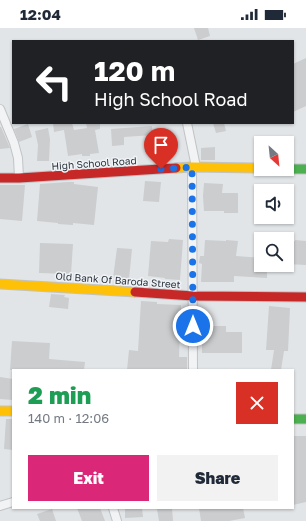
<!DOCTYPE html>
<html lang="en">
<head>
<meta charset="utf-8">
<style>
	:root { --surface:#fff; --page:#f2f2f3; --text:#1f2937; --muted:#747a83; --accent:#db2777 }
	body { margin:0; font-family:"Golos Text",sans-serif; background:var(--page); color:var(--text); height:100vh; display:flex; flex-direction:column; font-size:15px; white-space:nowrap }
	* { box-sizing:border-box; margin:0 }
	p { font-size:13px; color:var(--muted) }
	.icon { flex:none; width:22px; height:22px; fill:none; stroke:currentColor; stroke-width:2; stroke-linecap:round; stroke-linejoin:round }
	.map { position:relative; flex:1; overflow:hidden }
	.drawer { position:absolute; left:12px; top:341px; width:282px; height:140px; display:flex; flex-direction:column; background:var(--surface); border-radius:0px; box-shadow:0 1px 3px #0004 }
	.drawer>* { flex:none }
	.guide { position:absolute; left:12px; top:12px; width:282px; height:84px; border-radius:0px; box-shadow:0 1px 3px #0004; background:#202124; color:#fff; overflow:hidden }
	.needle { width:26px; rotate:153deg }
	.controls { position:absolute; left:254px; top:108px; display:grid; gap:8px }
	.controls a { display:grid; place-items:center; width:40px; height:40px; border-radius:0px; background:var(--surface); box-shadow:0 1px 3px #0004; font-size:20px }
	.pin { position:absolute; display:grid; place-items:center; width:34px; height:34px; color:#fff; margin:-41px -17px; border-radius:50% 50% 50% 0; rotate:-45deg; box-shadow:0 0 4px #0007 }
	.pin .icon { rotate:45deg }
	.me { position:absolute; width:44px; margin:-22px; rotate:0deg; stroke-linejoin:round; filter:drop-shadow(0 0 3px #0008) }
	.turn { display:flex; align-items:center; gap:14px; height:84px; padding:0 16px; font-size:18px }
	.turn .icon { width:52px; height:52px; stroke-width:2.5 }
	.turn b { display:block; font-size:28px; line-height:34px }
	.round { display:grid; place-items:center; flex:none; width:42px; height:42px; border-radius:0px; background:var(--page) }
	.overview { display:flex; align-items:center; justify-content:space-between; height:68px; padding:0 16px }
	h1 { font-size:24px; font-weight:800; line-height:30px; color:#1e9e55 }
	.action { display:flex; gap:8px; margin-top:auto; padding:8px 16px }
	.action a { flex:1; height:46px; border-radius:0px; background:var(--accent); color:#fff; font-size:16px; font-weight:800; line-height:46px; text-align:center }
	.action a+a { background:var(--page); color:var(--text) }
	.status { display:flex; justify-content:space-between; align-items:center; height:28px; padding:0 20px; background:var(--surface); direction:ltr }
	.status svg { height:11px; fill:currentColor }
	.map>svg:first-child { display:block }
	.building { fill:#cbcdcf }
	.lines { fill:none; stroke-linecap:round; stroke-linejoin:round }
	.street-casing { stroke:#c1c3c5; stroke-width:10 }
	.fast-casing { stroke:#c1c3c5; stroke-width:11 }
	.slow-casing { stroke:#c1c3c5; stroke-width:11 }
	.jam-casing { stroke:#c1c3c5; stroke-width:11 }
	.street { stroke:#f1f3f4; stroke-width:8 }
	.fast { stroke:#4caf50; stroke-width:9 }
	.slow { stroke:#ffc107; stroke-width:9 }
	.jam { stroke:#c62828; stroke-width:9 }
	.route { stroke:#1a73e8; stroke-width:7; stroke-dasharray:0 12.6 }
	.labels { text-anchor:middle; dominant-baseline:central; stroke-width:3; stroke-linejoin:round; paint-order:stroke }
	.street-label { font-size:10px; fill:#2b343e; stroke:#f0f3f6 }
</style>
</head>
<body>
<div class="status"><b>12:04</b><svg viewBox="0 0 49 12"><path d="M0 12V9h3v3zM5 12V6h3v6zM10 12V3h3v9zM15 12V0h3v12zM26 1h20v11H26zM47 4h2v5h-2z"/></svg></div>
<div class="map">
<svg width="306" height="493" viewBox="0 0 306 493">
	<rect width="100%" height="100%" fill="#e2e5e7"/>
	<!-- building -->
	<g class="building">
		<polygon points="194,0 208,0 210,8 198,12"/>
		<polygon points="306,30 306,78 293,84 293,36"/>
		<polygon points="53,95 72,95 74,102 87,100 86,95 100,95 100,101 95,102 99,125 90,126 90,128 82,128 82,126 68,128 64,102 54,104"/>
		<polygon points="213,95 224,95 226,103 216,105"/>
		<polygon points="28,96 32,109 19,114 14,101"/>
		<polygon points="152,98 153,107 124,109 124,117 112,118 111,101"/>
		<polygon points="0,99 1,99 10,120 0,121"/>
		<polygon points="48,100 50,111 49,133 37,133 38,117 35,103"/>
		<polygon points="215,119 215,132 201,132 201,120"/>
		<polygon points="145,153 161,154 159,174 143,173"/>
		<polygon points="68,154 74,154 74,156 98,159 94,197 73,195 73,197 58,196 58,195 37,193 40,156"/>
		<polygon points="204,155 223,156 222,165 238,165 238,185 224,185 224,183 204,183 203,168"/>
		<polygon points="0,157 25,157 22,193 0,191"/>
		<polygon points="169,211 183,212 180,252 165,251 165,250 148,248 151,213 168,214"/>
		<polygon points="205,212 226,213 226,212 238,213 236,228 261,230 261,237 267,237 267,250 234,248 234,254 201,254 202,236 199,235 200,228 204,228"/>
		<polygon points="295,212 306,213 306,237 287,236 287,213 295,213"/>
		<polygon points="40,215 73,216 71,246 39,245"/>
		<polygon points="117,220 132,221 129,251 113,250"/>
		<polygon points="51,266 65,267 64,269 69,270 68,281 49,279"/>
		<polygon points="141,273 157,274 157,276 181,277 179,329 187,329 187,342 127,342 129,322 138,323"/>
		<polygon points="269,278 290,280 288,323 284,323 281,342 271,342 274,322 266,322"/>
		<polygon points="202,298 226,298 226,304 242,304 242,325 202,325"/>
		<polygon points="12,313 50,315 49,331 85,334 84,342 10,342"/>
		<polygon points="0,349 13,351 13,372 0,371"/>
		<polygon points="6,391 13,391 13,422 4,421"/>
		<polygon points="293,408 306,408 306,474 293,477"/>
		<polygon points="77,480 100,480 105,493 82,493"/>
		<polygon points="142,480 143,489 125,490 125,481"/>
		<polygon points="165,480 172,480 173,493 159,493 157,481"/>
		<polygon points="199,480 243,480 245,490 229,493 201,493"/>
		<polygon points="52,481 56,493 40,493 37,486"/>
	</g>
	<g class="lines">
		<defs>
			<g id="street">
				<polyline points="0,81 14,115 18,130 19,150"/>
				<polyline points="187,95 196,139"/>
				<polyline points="192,139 193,342"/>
				<polyline points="0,478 13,474"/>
				<polyline points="113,480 117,493"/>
			</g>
			<g id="fast">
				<polyline points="287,141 306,141"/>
				<polyline points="293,391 306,391"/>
			</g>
			<g id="slow">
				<polyline points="176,140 192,139 261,140"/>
				<polyline points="0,256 135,264"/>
				<polyline points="0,383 13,383"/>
			</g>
			<g id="jam">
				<polyline points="0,150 19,150 176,140"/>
				<polyline points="135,264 193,268 306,269"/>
			</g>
		</defs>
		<!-- street casing -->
		<use href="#street" class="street-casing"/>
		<!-- fast casing -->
		<use href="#fast" class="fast-casing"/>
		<!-- slow casing -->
		<use href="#slow" class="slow-casing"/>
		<!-- jam casing -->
		<use href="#jam" class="jam-casing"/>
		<!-- street -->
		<use href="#street" class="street"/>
		<!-- fast -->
		<use href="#fast" class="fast"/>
		<!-- slow -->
		<use href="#slow" class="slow"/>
		<!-- jam -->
		<use href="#jam" class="jam"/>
	</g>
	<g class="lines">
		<!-- route -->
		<polyline class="route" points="161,141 192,139 193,298"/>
	</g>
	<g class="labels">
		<!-- street labels -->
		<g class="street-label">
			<text transform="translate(94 135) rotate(-4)">High School Road</text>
			<text transform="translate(118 252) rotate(4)">Old Bank Of Baroda Street</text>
		</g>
	</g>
</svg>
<div class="controls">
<a><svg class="needle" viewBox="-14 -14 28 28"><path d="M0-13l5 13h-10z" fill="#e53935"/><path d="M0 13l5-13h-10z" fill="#747a83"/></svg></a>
<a><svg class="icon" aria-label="sound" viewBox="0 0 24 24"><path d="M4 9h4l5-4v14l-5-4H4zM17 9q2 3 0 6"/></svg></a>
<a><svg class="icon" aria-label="search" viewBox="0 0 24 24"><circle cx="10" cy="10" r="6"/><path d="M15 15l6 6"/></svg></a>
</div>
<div class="pin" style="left:161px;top:141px;background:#d93025"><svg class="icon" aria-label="arrive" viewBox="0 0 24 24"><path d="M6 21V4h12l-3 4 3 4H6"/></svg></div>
<svg class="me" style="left:193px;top:298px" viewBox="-20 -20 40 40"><circle r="17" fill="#1a73e8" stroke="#fff" stroke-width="3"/><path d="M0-11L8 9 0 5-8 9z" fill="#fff"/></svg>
<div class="guide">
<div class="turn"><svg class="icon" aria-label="left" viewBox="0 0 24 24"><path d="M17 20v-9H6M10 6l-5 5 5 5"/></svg><div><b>120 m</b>High School Road</div></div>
</div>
<section class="drawer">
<div class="overview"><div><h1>2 min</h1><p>140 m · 12:06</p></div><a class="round" style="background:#d93025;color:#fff"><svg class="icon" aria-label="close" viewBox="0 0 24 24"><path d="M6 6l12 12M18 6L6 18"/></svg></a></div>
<div class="action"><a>Exit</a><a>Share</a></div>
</section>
</div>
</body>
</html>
